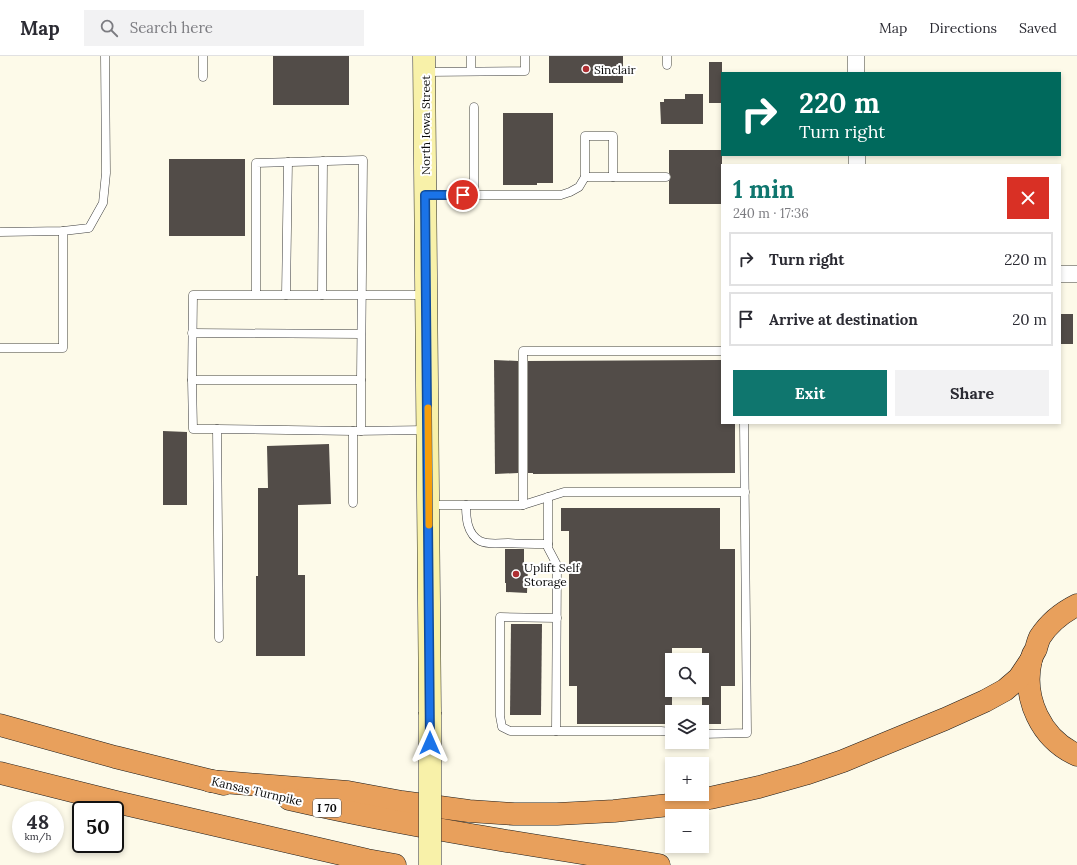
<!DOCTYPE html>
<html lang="en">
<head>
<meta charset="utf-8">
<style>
	:root { --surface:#fff; --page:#f2f2f3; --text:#2b2b33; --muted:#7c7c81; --line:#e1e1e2; --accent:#0f766e }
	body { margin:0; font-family:Lora,serif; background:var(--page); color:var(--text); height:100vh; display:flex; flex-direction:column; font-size:15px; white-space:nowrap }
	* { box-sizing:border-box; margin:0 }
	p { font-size:13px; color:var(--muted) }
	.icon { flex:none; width:22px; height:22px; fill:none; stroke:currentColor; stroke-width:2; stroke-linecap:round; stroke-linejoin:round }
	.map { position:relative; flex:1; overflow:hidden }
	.sheet { position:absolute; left:721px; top:108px; width:340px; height:260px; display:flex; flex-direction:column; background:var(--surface); border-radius:0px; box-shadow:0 2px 6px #0003 }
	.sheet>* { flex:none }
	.hud { position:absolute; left:721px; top:16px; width:340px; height:84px; border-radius:0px; box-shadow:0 2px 6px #0003; background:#00695c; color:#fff; overflow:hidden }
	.controls { position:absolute; left:665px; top:597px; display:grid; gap:8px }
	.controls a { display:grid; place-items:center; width:44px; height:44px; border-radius:0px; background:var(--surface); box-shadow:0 2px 6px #0003; font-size:20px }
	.speed { position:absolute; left:12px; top:745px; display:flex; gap:8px; font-size:20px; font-weight:700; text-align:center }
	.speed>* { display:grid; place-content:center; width:52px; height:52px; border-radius:50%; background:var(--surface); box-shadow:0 2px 6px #0003; line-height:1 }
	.speed small { font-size:10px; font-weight:400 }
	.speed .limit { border:2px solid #111; border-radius:6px; background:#fff; color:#111 }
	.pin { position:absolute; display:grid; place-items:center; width:34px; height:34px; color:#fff; margin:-17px; border:2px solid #fff; border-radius:50%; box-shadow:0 1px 4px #0007 }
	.me { position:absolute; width:44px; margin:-22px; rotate:0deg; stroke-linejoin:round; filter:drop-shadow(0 0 3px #0008) }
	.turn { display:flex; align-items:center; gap:14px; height:84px; padding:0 12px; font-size:18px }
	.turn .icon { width:52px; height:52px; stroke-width:2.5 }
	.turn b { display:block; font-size:28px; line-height:34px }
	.round { display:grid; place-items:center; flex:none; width:42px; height:42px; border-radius:0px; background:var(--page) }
	.head { display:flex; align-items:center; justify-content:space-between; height:68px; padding:0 12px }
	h1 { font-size:24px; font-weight:700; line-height:30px; color:var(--accent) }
	.cta { display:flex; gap:8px; margin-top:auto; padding:8px 12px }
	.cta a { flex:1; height:46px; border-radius:0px; background:var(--accent); color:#fff; font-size:16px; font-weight:700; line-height:46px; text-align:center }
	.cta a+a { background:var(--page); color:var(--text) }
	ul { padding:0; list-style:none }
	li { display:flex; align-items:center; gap:12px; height:54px; margin:0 8px 6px; padding:0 4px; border:2px solid var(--line); border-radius:0px }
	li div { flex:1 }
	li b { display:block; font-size:15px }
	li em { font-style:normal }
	header { display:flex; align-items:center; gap:24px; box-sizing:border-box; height:56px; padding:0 20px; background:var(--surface); border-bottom:1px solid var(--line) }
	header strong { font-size:19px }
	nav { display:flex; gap:22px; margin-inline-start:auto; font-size:14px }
	.search { width:280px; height:36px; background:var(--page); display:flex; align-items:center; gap:10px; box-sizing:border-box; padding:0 14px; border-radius:0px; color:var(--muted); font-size:15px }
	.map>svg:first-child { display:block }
	.building { fill:#524c48 }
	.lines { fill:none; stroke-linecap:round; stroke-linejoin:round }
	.lane-casing { stroke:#3d3d3d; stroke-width:9 }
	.street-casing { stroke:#3d3d3d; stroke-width:17 }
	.secondary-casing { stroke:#2c2c2c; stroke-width:23 }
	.highway-casing { stroke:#1b1b1b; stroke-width:23 }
	.lane { stroke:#fff; stroke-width:8 }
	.street { stroke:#fff; stroke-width:16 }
	.secondary { stroke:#f8f1a9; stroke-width:22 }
	.highway { stroke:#e8a05c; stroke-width:22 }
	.secondary-bridge-casing { stroke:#2c2c2c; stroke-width:23; stroke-linecap:butt }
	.secondary-bridge { stroke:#f8f1a9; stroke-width:22 }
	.route-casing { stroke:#114b97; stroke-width:10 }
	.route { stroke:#1a73e8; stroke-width:7 }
	.slow { stroke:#f59e0b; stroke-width:7 }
	.poi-dot { fill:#ae2f32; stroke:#fff; stroke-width:1.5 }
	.labels { text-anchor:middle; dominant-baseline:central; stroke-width:4; stroke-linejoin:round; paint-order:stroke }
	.shield { fill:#fff; stroke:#545454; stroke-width:1 }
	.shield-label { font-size:11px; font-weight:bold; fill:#0a0a0a }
	.poi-label { font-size:12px; fill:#0a0a0a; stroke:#fff; text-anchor:start }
	.street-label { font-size:12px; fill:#0a0a0a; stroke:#fff }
</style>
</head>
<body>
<header>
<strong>Map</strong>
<div class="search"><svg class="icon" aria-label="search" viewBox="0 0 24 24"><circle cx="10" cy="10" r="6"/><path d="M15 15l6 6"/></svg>Search here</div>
<nav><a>Map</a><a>Directions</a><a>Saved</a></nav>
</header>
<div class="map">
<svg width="1077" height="809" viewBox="0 0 1077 809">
	<rect width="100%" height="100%" fill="#fdfae9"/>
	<!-- building -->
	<g class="building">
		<rect x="273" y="0" width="76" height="49"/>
		<rect x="549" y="0" width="74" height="27"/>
		<rect x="709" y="6" width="13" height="41"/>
		<polygon points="685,38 703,38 703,68 661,68 660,46 664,46 664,43 685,43"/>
		<polygon points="503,57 553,57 553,127 537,127 537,129 503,129"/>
		<polygon points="669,94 722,94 722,148 669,148 669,125 671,121 669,117"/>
		<rect x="169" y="103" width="76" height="77"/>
		<rect x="1060" y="258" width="13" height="30"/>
		<polygon points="494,304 518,305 518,417 495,418"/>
		<polygon points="722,304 722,367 735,367 735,417 533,418 533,417 528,417 528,305"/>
		<polygon points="163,375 187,376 187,449 163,449"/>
		<polygon points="329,388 331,448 298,449 298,519 305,519 305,600 256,600 256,520 258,520 258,432 268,432 267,390"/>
		<polygon points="561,452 720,452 720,493 735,493 735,630 721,630 721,668 702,668 702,592 672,592 672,668 577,668 577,630 569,630 569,475 561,475"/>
		<polygon points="505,493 524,493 524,509 528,509 527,537 506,536 506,527 505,527"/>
		<polygon points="511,568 542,568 541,659 510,659"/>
	</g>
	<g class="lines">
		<defs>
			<g id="lane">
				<polyline points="471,0 471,15"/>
				<polyline points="667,0 667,9"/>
				<polyline points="425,16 525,15 525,0"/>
				<polyline points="203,21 203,0"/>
				<polyline points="585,121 666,121"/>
				<polyline points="426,139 561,139 570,136 579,131 585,121 585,80 613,80 613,121"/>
				<polyline points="474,139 474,51"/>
				<polyline points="0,176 63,175 89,172 103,147 106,117 105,0"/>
				<path d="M256,239V107L363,104L361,324H192L193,239C270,239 348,239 425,239"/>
				<polyline points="286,239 288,106"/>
				<polyline points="322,239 323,105"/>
				<polyline points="192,277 361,278"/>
				<polyline points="0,292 63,292 63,175"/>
				<polyline points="192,324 193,373 217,373"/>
				<polyline points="361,324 361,375"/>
				<polyline points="353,375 353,447"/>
				<polyline points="548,441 548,492 557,509 556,675"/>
				<polyline points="430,449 523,449 564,436 745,436"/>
				<path d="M466,449C466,462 467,478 480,485C488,489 499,487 508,487C521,488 535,488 548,488"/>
				<polyline points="523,449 523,295 722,295"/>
				<polyline points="557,562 500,561 500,660 502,671 510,675 661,675 672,676"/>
				<polyline points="219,582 217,373 353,375 427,374"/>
				<polyline points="702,678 747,677 744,367"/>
			</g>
			<g id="street">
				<polyline points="856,0 856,17"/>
				<polyline points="857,99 857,109"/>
				<polyline points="1060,218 1077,218"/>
			</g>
			<polyline id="secondary" points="424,0 430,656"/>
			<g id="highway">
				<path d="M1077,549C1063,556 1049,567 1040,581C1038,585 1037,589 1036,593C1034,596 1032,600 1031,604C1022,642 1041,683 1077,699"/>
				<polyline points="0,669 115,701 224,728"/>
				<polyline points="0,717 116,746 367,804 395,809"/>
				<polyline points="210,725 348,736 402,746 469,755 514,758 557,758 614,755 669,749 710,742 759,731 805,718 843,705 945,663 985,645 1005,634 1019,622 1031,604"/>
				<path d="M289,743C411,771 535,790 659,809"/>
			</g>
		</defs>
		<!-- lane casing -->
		<use href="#lane" class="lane-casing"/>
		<!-- street casing -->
		<use href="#street" class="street-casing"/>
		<!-- secondary casing -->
		<use href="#secondary" class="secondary-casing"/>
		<!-- highway casing -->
		<use href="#highway" class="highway-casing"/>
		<!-- lane -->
		<use href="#lane" class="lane"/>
		<!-- street -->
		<use href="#street" class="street"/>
		<!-- secondary -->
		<use href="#secondary" class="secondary"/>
		<!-- highway -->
		<use href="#highway" class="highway"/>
		<defs>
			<polyline id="secondary-bridge" points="430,809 430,656"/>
		</defs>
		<!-- secondary-bridge casing -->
		<use href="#secondary-bridge" class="secondary-bridge-casing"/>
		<!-- secondary-bridge -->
		<use href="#secondary-bridge" class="secondary-bridge"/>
	</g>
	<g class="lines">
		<defs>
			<polyline id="route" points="430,687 425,139 463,139"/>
		</defs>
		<!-- route casing -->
		<use href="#route" class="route-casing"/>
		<!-- route -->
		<use href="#route" class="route"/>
		<!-- slow -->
		<polyline class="slow" points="428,352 429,469"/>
	</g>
	<!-- markers -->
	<g class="poi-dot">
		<circle cx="586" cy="13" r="4"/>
		<circle cx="516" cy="518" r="4"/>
	</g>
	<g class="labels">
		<!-- shield labels -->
		<rect class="shield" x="313" y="743" width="28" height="18" rx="3"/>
		<g class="shield-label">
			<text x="327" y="752">I 70</text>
		</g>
		<!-- poi labels -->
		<g class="poi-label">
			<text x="594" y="13">Sinclair</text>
			<text x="524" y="511">Uplift Self<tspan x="524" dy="14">Storage</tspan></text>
		</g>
		<!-- street labels -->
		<g class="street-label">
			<text transform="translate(425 69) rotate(-90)">North Iowa Street</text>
			<text transform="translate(257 735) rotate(13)">Kansas Turnpike</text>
		</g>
	</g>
</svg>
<div class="controls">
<a><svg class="icon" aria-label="search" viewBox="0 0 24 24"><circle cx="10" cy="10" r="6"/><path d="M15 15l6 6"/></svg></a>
<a><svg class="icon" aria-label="layers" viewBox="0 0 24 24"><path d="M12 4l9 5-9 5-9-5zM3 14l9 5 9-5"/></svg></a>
<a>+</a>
<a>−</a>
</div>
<div class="speed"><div>48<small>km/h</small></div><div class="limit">50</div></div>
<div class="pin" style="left:463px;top:139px;background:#d93025"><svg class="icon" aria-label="arrive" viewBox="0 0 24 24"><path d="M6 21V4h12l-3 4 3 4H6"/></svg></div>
<svg class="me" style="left:430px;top:687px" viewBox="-20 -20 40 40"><path d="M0-17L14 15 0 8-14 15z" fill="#1a73e8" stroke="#fff" stroke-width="4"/></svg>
<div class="hud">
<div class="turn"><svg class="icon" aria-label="right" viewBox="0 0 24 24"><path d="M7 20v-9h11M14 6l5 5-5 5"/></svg><div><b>220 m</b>Turn right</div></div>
</div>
<section class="sheet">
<div class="head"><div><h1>1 min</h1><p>240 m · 17:36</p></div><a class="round" style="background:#d93025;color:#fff"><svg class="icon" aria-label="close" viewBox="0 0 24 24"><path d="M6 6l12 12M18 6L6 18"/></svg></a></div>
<ul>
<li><svg class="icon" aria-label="right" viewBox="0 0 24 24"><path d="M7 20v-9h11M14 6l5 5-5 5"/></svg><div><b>Turn right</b></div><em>220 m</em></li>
<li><svg class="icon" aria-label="arrive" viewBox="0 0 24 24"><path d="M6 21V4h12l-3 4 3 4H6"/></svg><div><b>Arrive at destination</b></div><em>20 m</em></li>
</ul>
<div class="cta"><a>Exit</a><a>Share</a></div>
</section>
</div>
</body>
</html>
